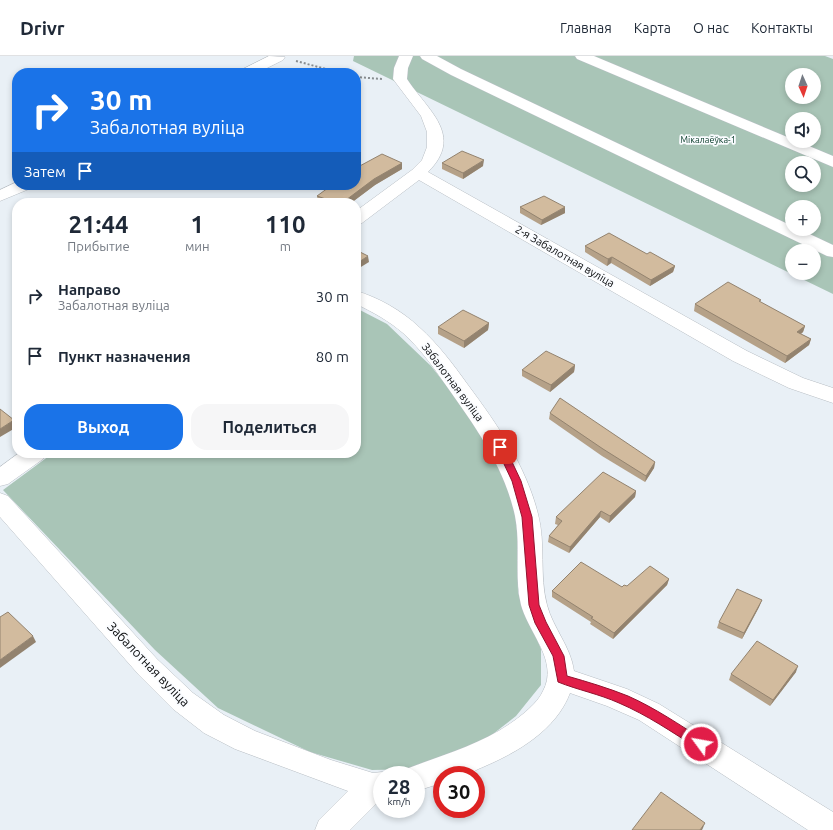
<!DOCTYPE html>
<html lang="ru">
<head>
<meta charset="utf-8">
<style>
	:root { --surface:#fff; --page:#f6f6f7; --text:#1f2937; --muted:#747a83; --line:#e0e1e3; --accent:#1a73e8 }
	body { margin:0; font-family:Ubuntu,sans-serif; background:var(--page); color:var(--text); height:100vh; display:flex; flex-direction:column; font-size:15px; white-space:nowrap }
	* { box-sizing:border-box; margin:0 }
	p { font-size:13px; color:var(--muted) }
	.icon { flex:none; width:22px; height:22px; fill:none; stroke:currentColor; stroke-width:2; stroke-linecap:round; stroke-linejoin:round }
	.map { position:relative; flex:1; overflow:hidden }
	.panel { position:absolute; left:12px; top:142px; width:349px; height:260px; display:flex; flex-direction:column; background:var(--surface); border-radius:16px; box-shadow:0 2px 6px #0003 }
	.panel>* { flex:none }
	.hud { position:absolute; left:12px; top:12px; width:349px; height:122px; border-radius:16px; box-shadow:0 2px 6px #0003; background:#1a73e8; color:#fff; overflow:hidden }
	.needle { width:26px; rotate:177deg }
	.fabs { position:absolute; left:785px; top:12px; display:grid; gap:8px }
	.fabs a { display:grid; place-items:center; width:36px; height:36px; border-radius:50%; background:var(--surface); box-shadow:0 2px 6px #0003; font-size:20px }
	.speed { position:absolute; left:373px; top:710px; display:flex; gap:8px; font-size:20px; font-weight:700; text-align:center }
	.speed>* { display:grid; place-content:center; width:52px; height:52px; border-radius:50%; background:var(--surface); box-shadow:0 2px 6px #0003; line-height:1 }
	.speed small { font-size:10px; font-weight:400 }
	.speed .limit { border:6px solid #d22; background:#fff; color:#111 }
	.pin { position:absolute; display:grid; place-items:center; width:34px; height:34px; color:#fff; margin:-17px; border-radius:8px; box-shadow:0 2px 6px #0006 }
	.me { position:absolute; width:44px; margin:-22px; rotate:302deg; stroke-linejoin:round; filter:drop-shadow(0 0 3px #0008) }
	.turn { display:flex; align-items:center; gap:14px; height:84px; padding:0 12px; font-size:18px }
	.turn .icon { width:52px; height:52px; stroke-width:2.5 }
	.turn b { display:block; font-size:28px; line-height:34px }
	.then { display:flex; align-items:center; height:38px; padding:0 12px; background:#0003; gap:8px; font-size:15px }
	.eta { display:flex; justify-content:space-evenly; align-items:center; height:68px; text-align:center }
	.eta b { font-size:24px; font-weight:600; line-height:28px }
	.action { display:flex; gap:8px; margin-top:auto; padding:8px 12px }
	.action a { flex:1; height:46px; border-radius:16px; background:var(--accent); color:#fff; font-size:16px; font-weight:600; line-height:46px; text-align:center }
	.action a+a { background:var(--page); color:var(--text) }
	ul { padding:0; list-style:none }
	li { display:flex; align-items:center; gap:12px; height:60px; padding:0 12px }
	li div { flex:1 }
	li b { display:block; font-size:15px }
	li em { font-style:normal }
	header { display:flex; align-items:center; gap:24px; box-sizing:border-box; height:56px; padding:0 20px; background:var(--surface); border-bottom:1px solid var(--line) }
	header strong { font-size:19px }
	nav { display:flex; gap:22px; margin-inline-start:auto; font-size:14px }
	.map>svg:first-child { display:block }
	.green { fill:#a9c5b7; fill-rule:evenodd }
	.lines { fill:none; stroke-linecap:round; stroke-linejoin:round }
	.minor-casing { stroke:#b8bec4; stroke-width:1 }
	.path { stroke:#878c90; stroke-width:2; stroke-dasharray:2 2; stroke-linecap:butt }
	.minor { fill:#fff; fill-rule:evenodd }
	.wall { fill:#b5a188 }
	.shaded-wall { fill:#93836f }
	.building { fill:#d2bb9e; stroke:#93836f }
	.route { fill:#e11d48; stroke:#92132f }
	.labels { text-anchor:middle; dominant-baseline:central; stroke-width:3.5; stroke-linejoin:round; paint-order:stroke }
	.far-park-label { font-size:9px; fill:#043825; stroke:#fafcff }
	.street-label { font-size:11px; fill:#0a0c0e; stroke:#fafcff }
	.near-street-label { font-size:13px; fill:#0a0c0e; stroke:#fafcff }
</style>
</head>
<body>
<header>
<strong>Drivr</strong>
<nav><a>Главная</a><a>Карта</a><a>О нас</a><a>Контакты</a></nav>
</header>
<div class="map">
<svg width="833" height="774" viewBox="0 0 833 774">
	<rect width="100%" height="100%" fill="#e9f0f6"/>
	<!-- green -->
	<g class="green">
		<path d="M354,0H825L833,3V238L353,5ZM792,19H814V41H792ZM792,63H814V85H792ZM792,107H814V129H792ZM792,151H814V173H792ZM792,195H814V217H792Z"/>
		<polygon points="356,252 387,268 431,310 469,358 505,422 514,447 517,476 518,537 541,593 541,629 516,660 493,678 455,700 417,713 372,714 310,696 218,652 155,594 3,434 53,397 356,397"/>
	</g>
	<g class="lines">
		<defs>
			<g id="minor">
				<polygon points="269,0 285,1 283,4 257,17 239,17 241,14"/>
				<path d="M399,0H413L408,12L407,23C427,54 465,79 428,116L747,295L803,322L833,332V347L789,332L733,305L419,124L362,167L356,168V155L412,114L422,104L427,91V76L421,60L393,23L394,12Z"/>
				<polygon points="420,0 437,0 461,13 792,170 792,173 799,173 833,189 833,201 827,200 451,19 422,3"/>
				<polygon points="575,0 594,0 792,83 792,85 797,85 833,100 833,111 577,3"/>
				<polygon points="17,126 17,129 31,129 29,133 0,145 0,134"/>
				<path d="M356,235C378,241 402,255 419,271C438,288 453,308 468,329C497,368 526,410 538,458C546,488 539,519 547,549C553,572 571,591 574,615L627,633L659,648L833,756V774H808L639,664L607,650L570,637C556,674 518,696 483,711C477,713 470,718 464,719C457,720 449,719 442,719V727L416,735V719H403L406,713C447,697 488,687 523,658C530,652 539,644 543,635C559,605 529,578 521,549C514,520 521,489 515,460C505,413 477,373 450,335C436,315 422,294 403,277C389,265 373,256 356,248Z"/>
				<polygon points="19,397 46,397 43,403 8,428 0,430 0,411"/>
				<polygon points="0,437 8,440 157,603 193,637 224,659 255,675 331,704 373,717 382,716 391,719 382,719 382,742 350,774 315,774 319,764 348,735 235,693 204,677 173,653 139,619 0,461"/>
			</g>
		</defs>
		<!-- minor casing -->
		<use href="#minor" class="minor-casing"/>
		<!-- path -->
		<g class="path">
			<polyline points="296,5 341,17"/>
			<polyline points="356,21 382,23"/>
		</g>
		<!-- minor -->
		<use href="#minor" class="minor"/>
	</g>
	<!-- wall -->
	<g class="wall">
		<polygon points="402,107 402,113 375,129 351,147 322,147 318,145 317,140"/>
		<polygon points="442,107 483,110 463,123 442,113"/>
		<polygon points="520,151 565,157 541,169 520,157"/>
		<polygon points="585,190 647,198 675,210 673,216 650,230 611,207 607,210 585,196"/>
		<polygon points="760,246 805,270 803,276 801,278 811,283 809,289 785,307 694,255 695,248"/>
		<polygon points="489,267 488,274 464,292 438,278 438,271"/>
		<polygon points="575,309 574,316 550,336 522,320 522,314"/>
		<polygon points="550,357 655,406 654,412 645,426 602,400 549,363"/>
		<polygon points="636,435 635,441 609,467 600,461 569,497 548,486 549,480 558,469 555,468 556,461"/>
		<polygon points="669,523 667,529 613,583 590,568 591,566 552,541 552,535 622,531"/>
		<polygon points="762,544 759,551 742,583 717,572 719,566"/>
		<polygon points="796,616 770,650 729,624 731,618"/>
	</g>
	<!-- shaded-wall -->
	<g class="shaded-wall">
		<polygon points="484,104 483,110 463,123 463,117"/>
		<polygon points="402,107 402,113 375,129 351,147 342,147 374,123"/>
		<polygon points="565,151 565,157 541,169 542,164"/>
		<polygon points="368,200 369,206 356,214 356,208"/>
		<polygon points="612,201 611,207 607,210 608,203"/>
		<polygon points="675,210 673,216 650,230 651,224"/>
		<polygon points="489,267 488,274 464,292 464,285"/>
		<polygon points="805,270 803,276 795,282 797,276"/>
		<polygon points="811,283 809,289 785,307 787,300"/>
		<polygon points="575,309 574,316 550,336 551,329"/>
		<polygon points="14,364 17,371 0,381 0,373"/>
		<polygon points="655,406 654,412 645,426 646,420"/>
		<polygon points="636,435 635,441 609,467 610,460"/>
		<polygon points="601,455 600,461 569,497 570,491"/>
		<polygon points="669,523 667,529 613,583 614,577"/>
		<polygon points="762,544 759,551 742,583 744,577"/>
		<polygon points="33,580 36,586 0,612 0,604"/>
		<polygon points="798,610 796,616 770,650 773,644"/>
		<polygon points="705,767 703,772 702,774 700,774"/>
	</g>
	<!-- building -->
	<g class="building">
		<polygon points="462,95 484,104 463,117 442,107"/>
		<polygon points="382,98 402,107 374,123 342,147 337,147 317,140 332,129 356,129 356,112"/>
		<polygon points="544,140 565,151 542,164 520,151"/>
		<polygon points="609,177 647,198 650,196 675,210 651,224 612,201 608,203 585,190"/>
		<polygon points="356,194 368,200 356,208"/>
		<polygon points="728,226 761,244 759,245 805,270 797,276 811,283 787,300 695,248"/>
		<polygon points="463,254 489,267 464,285 438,271"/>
		<polygon points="546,295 575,309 551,329 522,314"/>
		<polygon points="560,342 655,406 646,420 603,393 550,357"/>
		<polygon points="0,353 14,364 0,373"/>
		<polygon points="603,416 636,435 610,460 601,455 570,491 549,480 562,465 556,461"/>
		<polygon points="581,506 622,531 624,529 627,530 650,510 669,523 614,577 591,562 593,561 552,535"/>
		<polygon points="737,533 762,544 744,577 719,566"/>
		<polygon points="8,556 33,580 0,604 0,561"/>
		<polygon points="757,585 798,610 773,644 731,618"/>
		<polygon points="661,736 705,767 700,774 632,774"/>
	</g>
	<!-- route -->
	<path class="route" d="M500,388L505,391L521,425L532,461L539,549L546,566L564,600L567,620C588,626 608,632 628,640C655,652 680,669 705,685L707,688L705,692L701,694L697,692C672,676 647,659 619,647C599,638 578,634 558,626L553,600L535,567L529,549L522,461L512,425L496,391Z"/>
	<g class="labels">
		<!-- far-park labels -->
		<g class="far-park-label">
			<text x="708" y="84">Мікалаёўка-1</text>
		</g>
		<!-- street labels -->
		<g class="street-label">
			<text transform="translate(565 200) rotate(30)">2-я Забалотная вуліца</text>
			<text transform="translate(453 326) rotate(53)">Забалотная вуліца</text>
		</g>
		<!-- near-street labels -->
		<g class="near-street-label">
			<text transform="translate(149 608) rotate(46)">Забалотная вуліца</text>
		</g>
	</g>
</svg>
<div class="fabs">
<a><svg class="needle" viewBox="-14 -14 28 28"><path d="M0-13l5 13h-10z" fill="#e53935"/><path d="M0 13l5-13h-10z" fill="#747a83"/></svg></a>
<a><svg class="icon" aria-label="sound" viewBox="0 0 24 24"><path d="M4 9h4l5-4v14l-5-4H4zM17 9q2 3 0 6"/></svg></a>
<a><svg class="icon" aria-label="search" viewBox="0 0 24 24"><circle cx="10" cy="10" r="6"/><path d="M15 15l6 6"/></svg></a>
<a>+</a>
<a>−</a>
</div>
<div class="speed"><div>28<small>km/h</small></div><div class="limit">30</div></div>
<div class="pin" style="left:500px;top:391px;background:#d93025"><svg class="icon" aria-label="arrive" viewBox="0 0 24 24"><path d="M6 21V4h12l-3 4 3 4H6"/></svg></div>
<svg class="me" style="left:701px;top:688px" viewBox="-20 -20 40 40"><circle r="17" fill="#e11d48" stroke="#fff" stroke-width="3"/><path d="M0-11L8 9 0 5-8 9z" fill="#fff"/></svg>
<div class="hud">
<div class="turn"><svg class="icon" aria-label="right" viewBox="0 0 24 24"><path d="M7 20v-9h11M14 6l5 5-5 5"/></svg><div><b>30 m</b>Забалотная вуліца</div></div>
<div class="then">Затем<svg class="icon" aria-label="arrive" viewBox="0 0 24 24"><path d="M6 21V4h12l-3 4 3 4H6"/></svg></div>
</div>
<section class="panel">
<div class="eta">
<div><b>21:44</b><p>Прибытие</p></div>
<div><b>1</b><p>мин</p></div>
<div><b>110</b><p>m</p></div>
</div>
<ul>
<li><svg class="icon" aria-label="right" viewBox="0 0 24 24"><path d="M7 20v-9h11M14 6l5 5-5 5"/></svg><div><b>Направо</b><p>Забалотная вуліца</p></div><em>30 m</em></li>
<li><svg class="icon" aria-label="arrive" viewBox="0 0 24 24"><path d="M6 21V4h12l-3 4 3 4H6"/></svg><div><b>Пункт назначения</b></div><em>80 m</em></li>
</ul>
<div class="action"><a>Выход</a><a>Поделиться</a></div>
</section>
</div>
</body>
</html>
